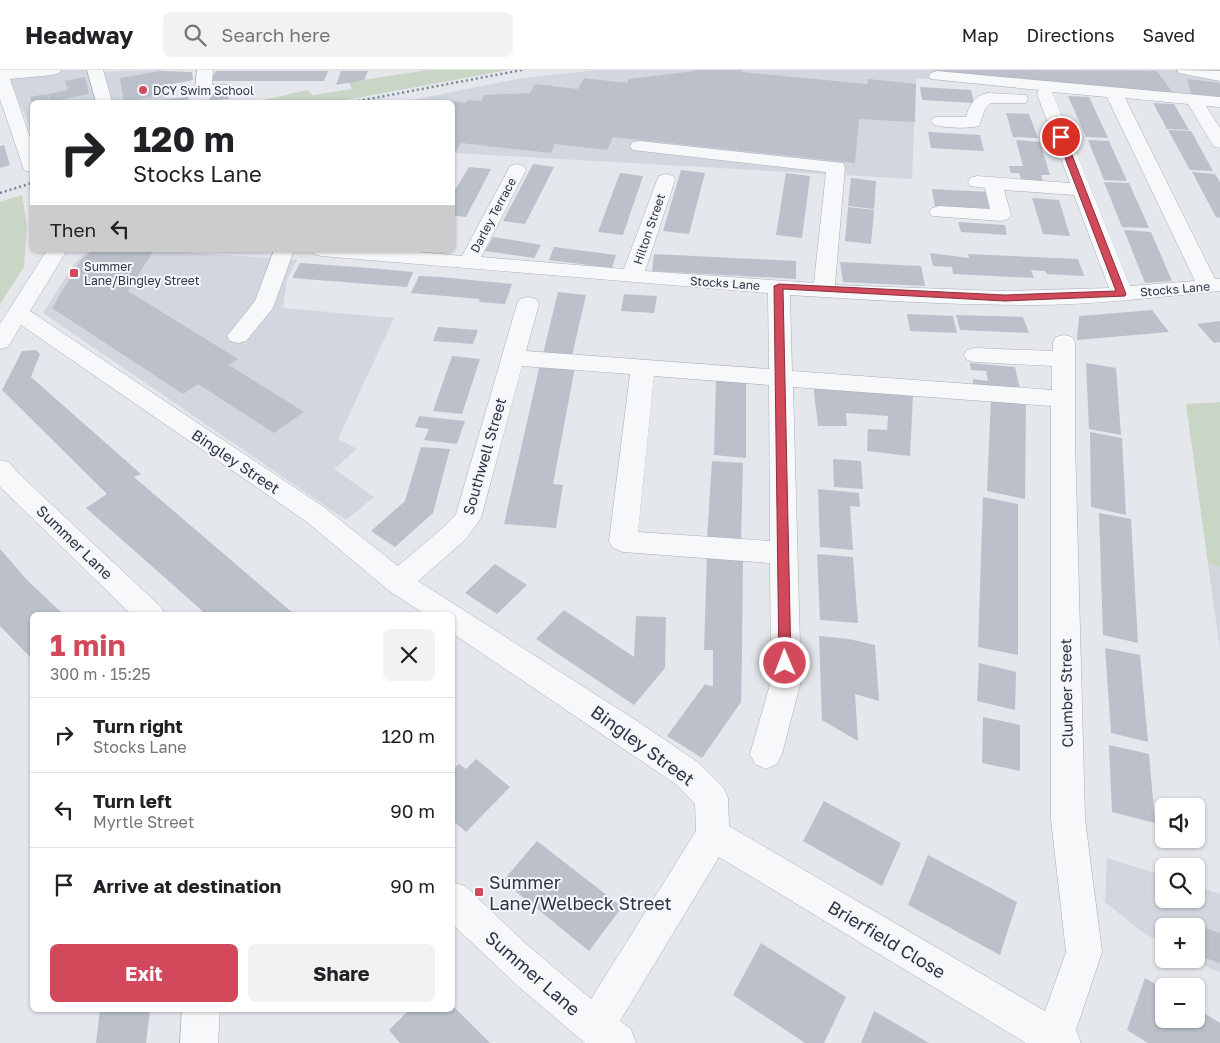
<!DOCTYPE html>
<html lang="en">
<head>
<meta charset="utf-8">
<style>
	:root { --surface:#fff; --page:#f2f2f2; --text:#202124; --muted:#757577; --line:#e0e0e0; --accent:#d1495b }
	body { margin:0; font-family:"Golos Text",sans-serif; background:var(--page); color:var(--text); height:100vh; display:flex; flex-direction:column; font-size:19px; white-space:nowrap }
	* { box-sizing:border-box; margin:0 }
	p { font-size:16px; color:var(--muted) }
	.icon { flex:none; width:28px; height:28px; fill:none; stroke:currentColor; stroke-width:2; stroke-linecap:round; stroke-linejoin:round }
	.map { position:relative; flex:1; overflow:hidden }
	.details { position:absolute; left:30px; top:542px; width:425px; height:400px; display:flex; flex-direction:column; background:var(--surface); border-radius:8px; box-shadow:0 1px 4px #0004 }
	.details>* { flex:none }
	.banner { position:absolute; left:30px; top:30px; width:425px; height:152px; border-radius:8px; box-shadow:0 1px 4px #0004; background:#fff; color:var(--text); overflow:hidden }
	.tools { position:absolute; left:1155px; top:728px; display:grid; gap:10px }
	.tools a { display:grid; place-items:center; width:50px; height:50px; border-radius:8px; background:var(--surface); box-shadow:0 1px 4px #0004; font-size:25px }
	.pin { position:absolute; display:grid; place-items:center; width:42px; height:42px; color:#fff; margin:-21px; border:2px solid #fff; border-radius:50%; box-shadow:0 1px 5px #0007 }
	.me { position:absolute; width:55px; margin:-28px; rotate:359deg; stroke-linejoin:round; filter:drop-shadow(0 0 4px #0008) }
	.turn { display:flex; align-items:center; gap:18px; height:105px; padding:0 20px; font-size:22px }
	.turn .icon { width:65px; height:65px; stroke-width:2.5 }
	.turn b { display:block; font-size:35px; line-height:42px }
	.then { display:flex; align-items:center; height:48px; padding:0 20px; background:#0003; gap:10px; font-size:19px }
	.round { display:grid; place-items:center; flex:none; width:52px; height:52px; border-radius:8px; background:var(--page) }
	.overview { display:flex; align-items:center; justify-content:space-between; height:85px; padding:0 20px }
	h1 { font-size:30px; font-weight:700; line-height:38px; color:var(--accent) }
	.action { display:flex; gap:10px; margin-top:auto; padding:10px 20px }
	.action a { flex:1; height:58px; border-radius:8px; background:var(--accent); color:#fff; font-size:20px; font-weight:700; line-height:58px; text-align:center }
	.action a+a { background:var(--page); color:var(--text) }
	ul { padding:0; list-style:none }
	li { display:flex; align-items:center; gap:15px; height:75px; padding:0 20px; border-top:1px solid var(--line) }
	li div { flex:1 }
	li b { display:block; font-size:19px }
	li em { font-style:normal }
	header { display:flex; align-items:center; gap:30px; box-sizing:border-box; height:70px; padding:0 25px; background:var(--surface); border-bottom:1px solid var(--line) }
	header strong { font-size:24px }
	nav { display:flex; gap:28px; margin-inline-start:auto; font-size:18px }
	.search { width:350px; height:45px; background:var(--page); display:flex; align-items:center; gap:12px; box-sizing:border-box; padding:0 18px; border-radius:8px; color:var(--muted); font-size:19px }
	.map>svg:first-child { display:block }
	.built { fill:#d2d6de }
	.green { fill:#c9d6c5 }
	.building { fill:#bbc0ca }
	.lines { fill:none; stroke-linecap:round; stroke-linejoin:round }
	.minor-casing { stroke:#a9aeb7; stroke-width:1 }
	.minor { fill:#f7f8fa; fill-rule:evenodd }
	.rail { stroke:#7d8696; stroke-width:2.5; stroke-dasharray:2 3; stroke-linecap:butt }
	.route { fill:#d1495b; stroke:#882f3b }
	.poi-dot { fill:#d1495b; stroke:#f4f6f9; stroke-width:2 }
	.labels { text-anchor:middle; dominant-baseline:central; stroke-width:4; stroke-linejoin:round; paint-order:stroke }
	.far-poi-label { font-size:12px; fill:#2b3445; stroke:#f4f6f9; text-anchor:start }
	.far-street-label { font-size:12px; fill:#2b3445; stroke:#f4f6f9 }
	.street-label { font-size:15px; fill:#2b3445; stroke:#f4f6f9 }
	.near-street-label { font-size:18px; fill:#2b3445; stroke:#f4f6f9 }
	.near-poi-label { font-size:18px; fill:#2b3445; stroke:#f4f6f9; text-anchor:start }
</style>
</head>
<body>
<header>
<strong>Headway</strong>
<div class="search"><svg class="icon" aria-label="search" viewBox="0 0 24 24"><circle cx="10" cy="10" r="6"/><path d="M15 15l6 6"/></svg>Search here</div>
<nav><a>Map</a><a>Directions</a><a>Saved</a></nav>
</header>
<div class="map">
<svg width="1220" height="973" viewBox="0 0 1220 973">
	<rect width="100%" height="100%" fill="#e4e7ec"/>
	<!-- built -->
	<g class="built">
		<polygon points="6,0 89,0 89,2 161,0 166,29 189,27 188,32 32,32 32,63"/>
		<polygon points="596,0 1220,0 1220,36 916,8 912,109 455,83 453,86 452,32 402,32 523,8"/>
		<polygon points="89,180 151,180 297,190 287,210 283,238 394,248 338,369 357,379 334,399 374,427 346,450 43,243 75,193"/>
		<polygon points="1208,494 1220,497 1220,580"/>
		<polygon points="1107,788 1164,806 1164,829 1196,829 1196,816 1220,824 1220,903 1192,889 1196,889 1196,856 1164,856 1164,874 1145,864 1105,832"/>
	</g>
	<!-- green -->
	<g class="green">
		<polygon points="428,0 508,0 335,32 255,32 307,20 313,25 352,19 349,12"/>
		<polygon points="22,125 27,156 24,197 0,234 0,132"/>
		<polygon points="1220,332 1220,497 1208,494 1186,334"/>
	</g>
	<!-- building -->
	<g class="building">
		<polygon points="703,0 742,0 741,2 867,14 868,9 916,14 915,52 859,49 855,93 613,67 607,80 555,74 551,83 461,73 455,83 452,83 452,31 466,33 468,30 481,31 484,25 530,23 535,14 578,19 584,8 627,13 629,9"/>
		<polygon points="937,0 1157,1 1173,23 938,3"/>
		<polygon points="160,1 192,2 193,10 163,16 165,25 124,32 120,8"/>
		<polygon points="216,1 328,1 324,11 210,11"/>
		<polygon points="341,1 368,1 364,10 336,15"/>
		<polygon points="85,7 89,24 50,32 48,24 68,20 65,11"/>
		<polygon points="1187,9 1220,13 1220,28 1191,24"/>
		<polygon points="920,17 971,20 974,33 922,30"/>
		<polygon points="228,22 229,29 210,31 210,23"/>
		<polygon points="47,24 49,32 32,32 30,27"/>
		<polygon points="1068,26 1089,27 1108,68 1086,67"/>
		<polygon points="189,27 188,32 165,32 166,29"/>
		<polygon points="1153,33 1174,34 1189,60 1167,59"/>
		<polygon points="1006,43 1029,44 1038,68 1013,67"/>
		<polygon points="1168,60 1191,61 1213,101 1190,100"/>
		<polygon points="928,62 980,65 984,81 931,78"/>
		<polygon points="1016,70 1040,72 1050,105 1041,105 1043,111 1021,109 1019,103 1011,103 1009,96 1023,96"/>
		<polygon points="1088,70 1109,71 1127,111 1104,110"/>
		<polygon points="4,75 10,95 0,98 0,76"/>
		<polygon points="533,94 554,97 525,154 503,151"/>
		<polygon points="469,97 491,99 466,147 452,145 452,125"/>
		<polygon points="681,100 705,103 689,164 663,161"/>
		<polygon points="1192,102 1215,104 1220,112 1220,148 1216,147"/>
		<polygon points="620,103 643,106 623,165 598,162"/>
		<polygon points="786,103 810,106 802,168 776,165"/>
		<polygon points="851,108 876,111 874,139 848,136"/>
		<polygon points="1104,112 1129,113 1149,158 1122,157"/>
		<polygon points="932,119 989,122 994,140 935,137"/>
		<polygon points="1032,128 1059,130 1070,166 1043,164"/>
		<polygon points="848,137 874,140 871,174 845,171"/>
		<polygon points="958,152 1005,155 1007,165 961,162"/>
		<polygon points="1124,160 1151,162 1172,211 1145,213"/>
		<polygon points="493,167 525,172 541,175 534,188 485,181"/>
		<polygon points="554,177 616,185 612,198 549,190"/>
		<polygon points="93,180 154,180 128,221 238,289 229,295 304,342 274,363 198,314 183,324 52,238 81,190"/>
		<polygon points="930,183 969,188 968,184 1078,189 1084,206 1047,204 1045,201 1031,200 1034,208 953,204 952,197 933,196"/>
		<polygon points="654,184 796,191 796,209 652,201"/>
		<polygon points="840,192 921,196 925,216 843,212"/>
		<polygon points="300,193 357,197 413,202 407,217 292,208"/>
		<polygon points="419,206 440,207 512,214 505,234 479,232 480,229 411,223"/>
		<polygon points="558,222 586,225 572,286 543,284"/>
		<polygon points="624,224 657,226 654,243 621,241"/>
		<polygon points="1152,240 1169,262 1077,270 1079,246"/>
		<polygon points="907,244 953,246 957,263 910,261"/>
		<polygon points="956,245 1023,247 1029,263 960,260"/>
		<polygon points="1220,251 1220,272 1214,273 1197,254"/>
		<polygon points="438,257 478,260 473,274 433,271"/>
		<polygon points="36,280 40,284 31,307 141,404 134,407 295,545 207,545 86,438 107,424 2,320 22,281"/>
		<polygon points="452,286 480,289 462,344 433,341"/>
		<polygon points="970,293 1015,297 1020,319 973,315 973,309 988,311 986,301 971,300"/>
		<polygon points="1086,293 1116,298 1121,365 1089,359"/>
		<polygon points="540,294 575,297 553,414 563,415 556,458 504,454"/>
		<polygon points="716,308 746,310 746,388 714,385"/>
		<polygon points="813,314 913,325 910,386 867,381 868,359 887,360 888,346 846,343 847,356 818,356"/>
		<polygon points="991,327 1026,334 1025,429 987,421"/>
		<polygon points="419,346 465,351 457,374 424,370 429,359 415,357"/>
		<polygon points="1090,362 1122,368 1126,445 1091,437"/>
		<polygon points="421,377 450,379 433,443 395,477 371,461 405,431"/>
		<polygon points="833,389 861,391 863,419 834,417"/>
		<polygon points="712,391 743,393 741,472 707,469"/>
		<polygon points="818,419 859,423 860,437 850,436 853,480 820,477"/>
		<polygon points="983,427 1018,434 1018,585 978,577"/>
		<polygon points="1099,443 1131,449 1138,573 1103,565"/>
		<polygon points="0,479 27,510 64,545 32,545 32,589 0,556"/>
		<polygon points="707,483 743,486 742,583 741,632 702,688 667,666 705,614 713,617 713,580 704,580"/>
		<polygon points="817,484 853,487 858,553 820,550"/>
		<polygon points="495,494 527,515 497,544 465,523"/>
		<polygon points="564,540 634,587 636,546 666,547 665,598 634,635 536,569"/>
		<polygon points="819,566 849,569 875,575 879,631 855,624 858,671 822,650"/>
		<polygon points="1105,578 1140,585 1148,672 1111,663"/>
		<polygon points="979,593 1016,602 1015,640 977,631"/>
		<polygon points="983,647 1020,655 1020,701 982,693"/>
		<polygon points="1109,675 1149,684 1155,753 1112,742"/>
		<polygon points="476,689 510,717 466,762 452,750 452,700 459,694 466,699"/>
		<polygon points="824,731 901,773 882,816 803,771"/>
		<polygon points="537,771 622,837 589,881 503,811"/>
		<polygon points="928,785 1017,832 1000,885 908,835"/>
		<polygon points="1175,848 1220,863 1220,893 1196,885 1196,856 1175,856"/>
		<polygon points="761,873 846,927 824,973 805,973 733,925"/>
		<polygon points="1145,908 1164,919 1164,949 1196,949 1196,938 1220,953 1220,973 1148,973 1127,960"/>
		<polygon points="452,935 490,973 400,973 389,960 409,940 452,940"/>
		<polygon points="100,940 150,940 146,973 96,973"/>
		<polygon points="874,941 924,970 929,973 861,973"/>
	</g>
	<g class="lines">
		<defs>
			<g id="minor">
				<polygon points="0,0 61,0 59,3 53,5 10,9 32,73 32,102 25,101 23,97 0,29"/>
				<polygon points="87,0 103,0 112,32 96,32"/>
				<polygon points="197,0 213,0 212,15 229,15 231,19 229,23 203,25 197,24 195,20"/>
				<polygon points="1177,0 1220,1 1220,11 1179,3"/>
				<path d="M937,1L1220,27V37L1206,36L1220,58V78L1214,77L1188,34L1125,28L1215,209H1220V221C1157,227 1094,235 1030,235C950,235 870,230 790,225L792,301L1052,320V296L975,292L967,290L964,285L967,280L975,278L1053,281V272L1056,267L1064,265L1072,267L1075,272V370L1085,749L1102,882L1076,960L1081,973H1026L719,787L620,951L631,959L636,973H585L519,917L452,854V812L465,816L525,873L591,929L696,761L695,734L677,715L452,563V545H426L388,520L307,452L21,255L8,277L0,279V254L47,180H67L30,241L325,438L398,496L446,455L456,444L517,234L520,229L528,227L536,229L539,234L526,281L769,299L768,223L321,186L314,184L311,180H396L462,186L508,100L510,96L517,94L524,96L526,100L481,187L624,199L657,110L659,106L666,104L673,106L675,110L645,201L814,213L826,102L633,80L630,76L633,72L639,71L843,93L845,97L835,215L1003,221L1109,218L1074,125L1004,120L1011,145L1008,149L1001,151L932,146L929,142L932,138L939,136L990,139L985,118L970,116L968,112L970,108L977,106L1070,113L1037,24L1039,20L931,9L929,6L931,3ZM1052,22L1107,27L1195,211L1130,216ZM522,296L630,304L609,471L613,478L623,482L770,493L771,611L750,684L755,694L766,699L777,694L782,684L801,611L793,317L1051,336V749L1066,882L1045,941L729,756L728,728L723,717L699,693L637,651L418,511L466,469L481,448ZM654,306L769,315L770,471L638,462Z"/>
				<path d="M987,23L1026,25L1028,29L1026,33H991L985,39L979,56C966,59 947,58 934,55L931,51L934,47H966C969,35 975,26 987,23Z"/>
				<polygon points="274,180 294,180 273,238 246,271 238,273 230,271 227,266 255,231"/>
				<polygon points="0,390 9,392 18,403 161,537 165,545 132,545 0,417"/>
				<polygon points="182,940 220,940 218,973 180,973"/>
			</g>
		</defs>
		<!-- minor casing -->
		<use href="#minor" class="minor-casing"/>
		<!-- minor -->
		<use href="#minor" class="minor"/>
		<!-- rail -->
		<g class="rail">
			<polyline points="353,32 522,0"/>
			<polyline points="0,123 32,113"/>
		</g>
	</g>
	<!-- route -->
	<polygon class="route" points="1061,64 1065,67 1126,224 1125,226 1005,231 783,219 791,593 790,597 785,598 781,597 779,593 774,216 779,214 1005,225 1116,221 1057,67"/>
	<!-- markers -->
	<g class="poi-dot">
		<circle cx="143" cy="20" r="5"/>
		<rect x="69" y="198" width="10" height="10" rx="2.5"/>
		<rect x="474" y="817" width="10" height="10" rx="2.5"/>
	</g>
	<g class="labels">
		<!-- far-poi labels -->
		<g class="far-poi-label">
			<text x="153" y="20">DCY Swim School</text>
			<text x="84" y="196">Summer<tspan x="84" dy="14">Lane/Bingley Street</tspan></text>
		</g>
		<!-- far-street labels -->
		<g class="far-street-label">
			<text transform="translate(493 145) rotate(-62)">Darley Terrace</text>
			<text transform="translate(649 159) rotate(-71)">Hilton Street</text>
			<text transform="translate(725 213) rotate(4)">Stocks Lane</text>
			<text transform="translate(1175 219) rotate(-5)">Stocks Lane</text>
		</g>
		<!-- street labels -->
		<g class="street-label">
			<text transform="translate(484 386) rotate(-74)">Southwell Street</text>
			<text transform="translate(236 391) rotate(34)">Bingley Street</text>
			<text transform="translate(75 472) rotate(44)">Summer Lane</text>
			<text transform="translate(1066 623) rotate(-91)">Clumber Street</text>
		</g>
		<!-- near-street labels -->
		<g class="near-street-label">
			<text transform="translate(643 675) rotate(36)">Bingley Street</text>
			<text transform="translate(887 869) rotate(31)">Brierfield Close</text>
			<text transform="translate(533 903) rotate(41)">Summer Lane</text>
		</g>
		<!-- near-poi labels -->
		<g class="near-poi-label">
			<text x="489" y="812">Summer<tspan x="489" dy="21">Lane/Welbeck Street</tspan></text>
		</g>
	</g>
</svg>
<div class="tools">
<a><svg class="icon" aria-label="sound" viewBox="0 0 24 24"><path d="M4 9h4l5-4v14l-5-4H4zM17 9q2 3 0 6"/></svg></a>
<a><svg class="icon" aria-label="search" viewBox="0 0 24 24"><circle cx="10" cy="10" r="6"/><path d="M15 15l6 6"/></svg></a>
<a>+</a>
<a>−</a>
</div>
<div class="pin" style="left:1061px;top:67px;background:#d93025"><svg class="icon" aria-label="arrive" viewBox="0 0 24 24"><path d="M6 21V4h12l-3 4 3 4H6"/></svg></div>
<svg class="me" style="left:785px;top:593px" viewBox="-20 -20 40 40"><circle r="17" fill="#d1495b" stroke="#fff" stroke-width="3"/><path d="M0-11L8 9 0 5-8 9z" fill="#fff"/></svg>
<div class="banner">
<div class="turn"><svg class="icon" aria-label="right" viewBox="0 0 24 24"><path d="M7 20v-9h11M14 6l5 5-5 5"/></svg><div><b>120 m</b>Stocks Lane</div></div>
<div class="then">Then<svg class="icon" aria-label="left" viewBox="0 0 24 24"><path d="M17 20v-9H6M10 6l-5 5 5 5"/></svg></div>
</div>
<section class="details">
<div class="overview"><div><h1>1 min</h1><p>300 m · 15:25</p></div><a class="round"><svg class="icon" aria-label="close" viewBox="0 0 24 24"><path d="M6 6l12 12M18 6L6 18"/></svg></a></div>
<ul>
<li><svg class="icon" aria-label="right" viewBox="0 0 24 24"><path d="M7 20v-9h11M14 6l5 5-5 5"/></svg><div><b>Turn right</b><p>Stocks Lane</p></div><em>120 m</em></li>
<li><svg class="icon" aria-label="left" viewBox="0 0 24 24"><path d="M17 20v-9H6M10 6l-5 5 5 5"/></svg><div><b>Turn left</b><p>Myrtle Street</p></div><em>90 m</em></li>
<li><svg class="icon" aria-label="arrive" viewBox="0 0 24 24"><path d="M6 21V4h12l-3 4 3 4H6"/></svg><div><b>Arrive at destination</b></div><em>90 m</em></li>
</ul>
<div class="action"><a>Exit</a><a>Share</a></div>
</section>
</div>
</body>
</html>
